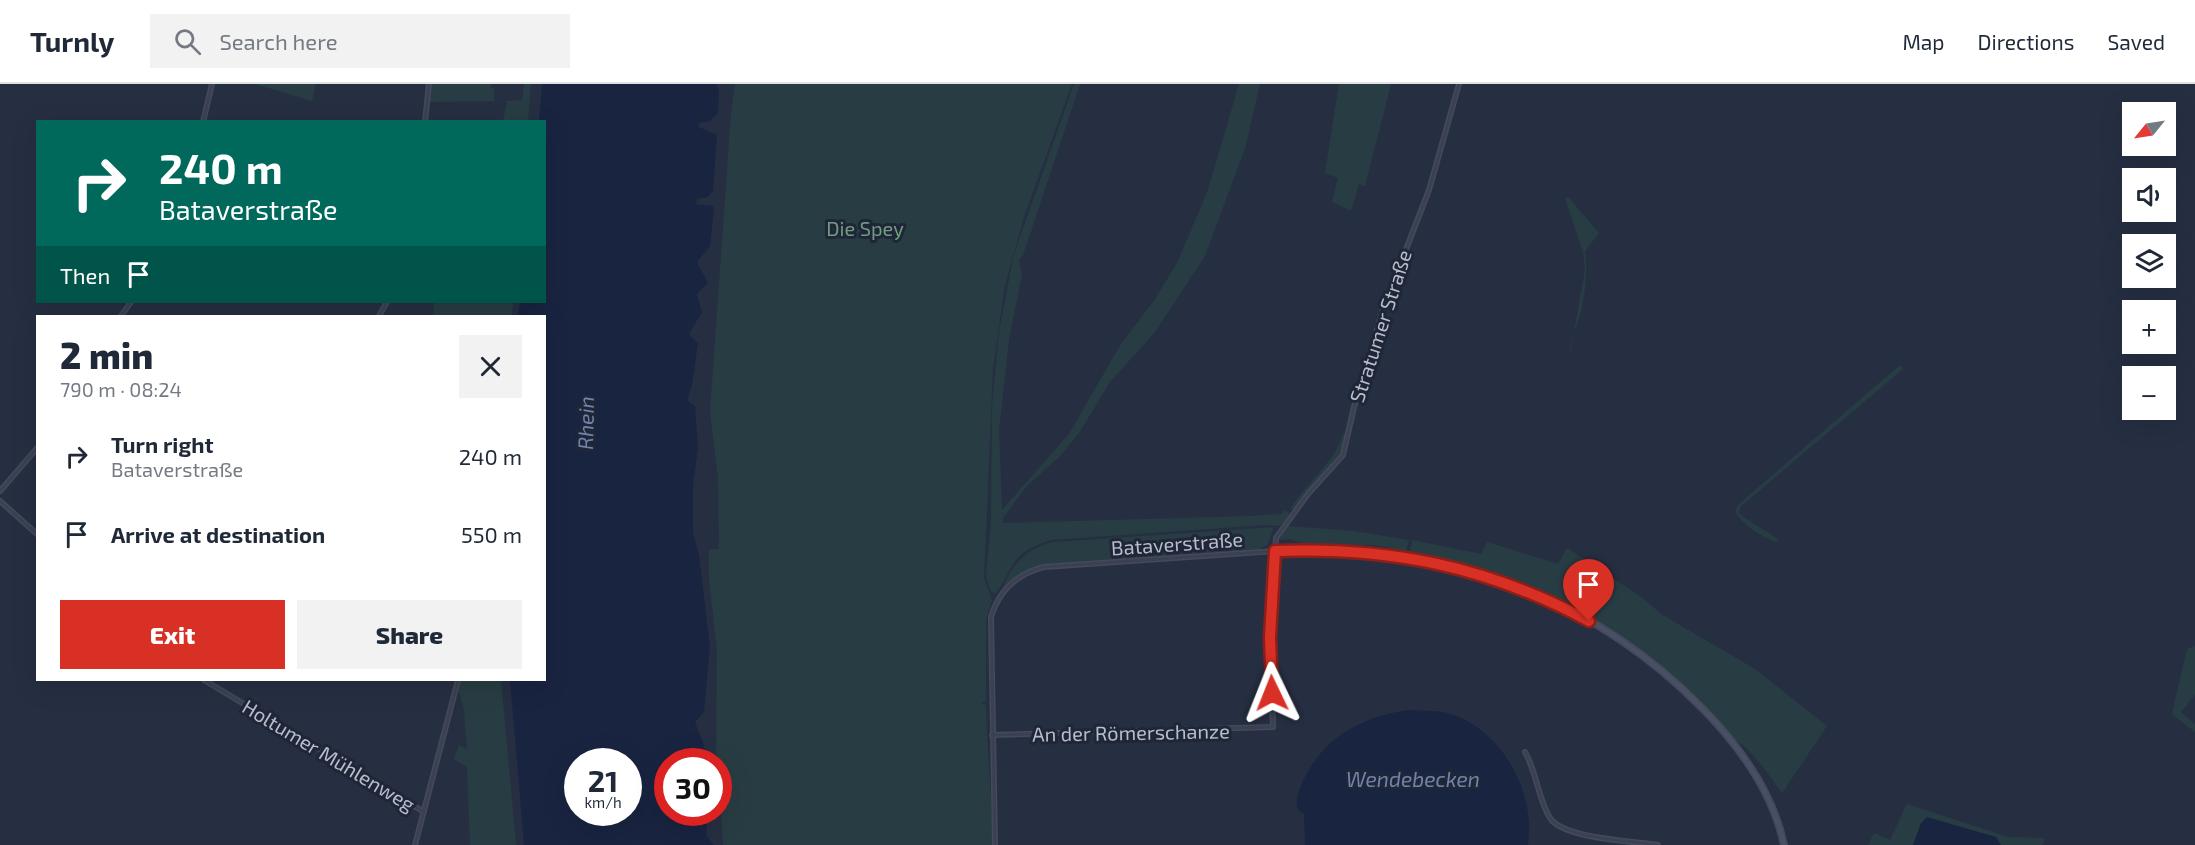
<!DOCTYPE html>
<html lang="en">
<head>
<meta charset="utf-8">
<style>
	:root { --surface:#fff; --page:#f2f2f3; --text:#1f2937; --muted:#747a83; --line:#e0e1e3; --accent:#d93025 }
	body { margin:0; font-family:"Exo 2",sans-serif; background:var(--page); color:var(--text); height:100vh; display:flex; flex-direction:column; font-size:22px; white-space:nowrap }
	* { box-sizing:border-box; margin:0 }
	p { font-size:20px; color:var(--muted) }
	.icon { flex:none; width:33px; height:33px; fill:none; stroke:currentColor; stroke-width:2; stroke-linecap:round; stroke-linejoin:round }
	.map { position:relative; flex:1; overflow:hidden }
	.panel { position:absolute; left:36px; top:231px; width:510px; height:366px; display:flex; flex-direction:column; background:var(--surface); border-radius:0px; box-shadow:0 6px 24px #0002 }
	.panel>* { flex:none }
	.hud { position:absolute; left:36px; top:36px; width:510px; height:183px; border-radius:0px; box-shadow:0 6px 24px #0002; background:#00695c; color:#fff; overflow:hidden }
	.needle { width:39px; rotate:240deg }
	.fabs { position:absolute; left:2122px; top:18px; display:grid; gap:12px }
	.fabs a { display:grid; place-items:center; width:54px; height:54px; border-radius:0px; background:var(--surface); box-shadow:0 6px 24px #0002; font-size:30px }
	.speed { position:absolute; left:564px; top:664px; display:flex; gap:12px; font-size:30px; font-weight:700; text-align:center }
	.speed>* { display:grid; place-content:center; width:78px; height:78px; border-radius:50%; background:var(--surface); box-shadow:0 6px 24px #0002; line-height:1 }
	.speed small { font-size:15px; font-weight:400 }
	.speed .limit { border:9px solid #d22; background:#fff; color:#111 }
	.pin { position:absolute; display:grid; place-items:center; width:51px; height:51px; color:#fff; margin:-62px -26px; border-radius:50% 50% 50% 0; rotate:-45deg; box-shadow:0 0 6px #0007 }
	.pin .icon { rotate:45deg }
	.me { position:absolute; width:66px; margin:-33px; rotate:358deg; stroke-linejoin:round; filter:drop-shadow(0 0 4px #0008) }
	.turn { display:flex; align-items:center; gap:21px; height:126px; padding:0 24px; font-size:27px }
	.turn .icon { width:78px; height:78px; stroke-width:2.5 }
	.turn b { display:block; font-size:42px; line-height:51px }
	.then { display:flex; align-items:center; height:57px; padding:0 24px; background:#0003; gap:12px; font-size:22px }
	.round { display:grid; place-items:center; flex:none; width:63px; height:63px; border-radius:0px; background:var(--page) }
	.headline { display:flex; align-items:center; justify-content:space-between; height:102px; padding:0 24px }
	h1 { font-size:36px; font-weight:800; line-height:45px }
	.cta { display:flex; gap:12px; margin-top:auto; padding:12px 24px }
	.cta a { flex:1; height:69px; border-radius:0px; background:var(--accent); color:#fff; font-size:24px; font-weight:800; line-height:69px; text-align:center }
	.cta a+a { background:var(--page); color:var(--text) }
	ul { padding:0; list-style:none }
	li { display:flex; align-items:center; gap:18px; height:78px; padding:0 24px }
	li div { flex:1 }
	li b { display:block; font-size:22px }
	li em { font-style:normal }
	header { display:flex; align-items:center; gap:36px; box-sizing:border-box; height:84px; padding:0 30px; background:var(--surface); border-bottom:2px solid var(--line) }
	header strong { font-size:28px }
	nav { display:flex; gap:33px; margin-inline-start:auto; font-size:21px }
	.search { width:420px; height:54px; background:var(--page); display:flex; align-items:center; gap:15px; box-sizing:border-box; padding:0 21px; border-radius:0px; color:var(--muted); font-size:22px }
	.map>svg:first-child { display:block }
	.green { fill:#283d43 }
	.water { fill:#192441; fill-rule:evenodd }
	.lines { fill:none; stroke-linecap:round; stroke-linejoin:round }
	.street-casing { stroke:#444a5b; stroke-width:6 }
	.secondary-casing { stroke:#444a5b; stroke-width:8 }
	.street { stroke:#3b4152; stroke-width:3 }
	.secondary { stroke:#495065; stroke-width:4.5 }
	.route-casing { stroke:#8d1f18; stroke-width:15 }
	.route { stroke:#d93025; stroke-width:10 }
	.labels { text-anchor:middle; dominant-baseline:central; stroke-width:6; stroke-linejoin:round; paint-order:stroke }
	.park-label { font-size:20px; fill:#6f9d7f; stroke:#1f2637 }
	.street-label { font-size:20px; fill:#b8bdcc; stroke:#1f2637 }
	.water-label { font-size:21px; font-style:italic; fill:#7183ab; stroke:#1f2637 }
</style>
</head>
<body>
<header>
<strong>Turnly</strong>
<div class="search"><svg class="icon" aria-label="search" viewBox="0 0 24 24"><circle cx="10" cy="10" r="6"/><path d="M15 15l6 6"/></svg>Search here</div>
<nav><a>Map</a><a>Directions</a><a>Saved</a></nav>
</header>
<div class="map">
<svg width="2195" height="761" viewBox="0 0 2195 761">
	<rect width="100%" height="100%" fill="#262f42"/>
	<!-- green -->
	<g class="green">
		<polygon points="255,0 316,0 312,17"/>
		<polygon points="430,0 491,0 491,4 494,5 494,17 428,18"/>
		<polygon points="524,0 531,0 528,37 503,37 507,17 522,16"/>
		<path d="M735,0H1072L1025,130L1005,201L993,284L984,494L992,516L986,536V617L980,619L986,621C987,668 992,713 993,761H723L718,678H716L717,566L709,496V466L719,465L718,393L710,328L731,30Z"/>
		<path d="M1074,0H1080L1023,171L1019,176L1022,190L1009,255L999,346L1002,426L1069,350L1121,260L1156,214L1178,177L1208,106L1239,0H1260L1245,64L1205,172L1155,248L1110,298L1079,349L1059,373L1026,403L1003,434V439L1251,432L1281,430L1285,426L1291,431L1280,442L1265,441L1051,456C1008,470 1017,481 995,510L990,506L986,492L991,438L992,323L999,247L1014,170Z"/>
		<polygon points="1339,0 1391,0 1365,102 1359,100 1351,127 1332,118 1338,94 1325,89"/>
		<path d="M1568,113L1599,149L1585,167C1588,188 1585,210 1580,231C1576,243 1570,256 1570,269L1585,187L1583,167L1565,115Z"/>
		<polygon points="434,218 513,218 512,232 433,232"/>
		<path d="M1900,281L1903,285L1740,423L1739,429L1742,432L1778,455L1776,458C1761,452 1743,442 1735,427L1739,420Z"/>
		<path d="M1343,350L1347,352L1341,371L1294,427L1291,424C1306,399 1335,379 1343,350Z"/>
		<polygon points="1287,442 1353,447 1409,456 1406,467 1375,461 1326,462 1308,461 1289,455 1279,456"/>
		<path d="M1274,443L1267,461L1260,465L1046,481L1022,488L1003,502C1014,479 1027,464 1053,458Z"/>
		<path d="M1412,456L1481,470L1487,458L1558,480L1567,464L1643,514L1661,530L1755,585L1827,642L1782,709C1772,695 1762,681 1751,669C1745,662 1736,657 1730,651C1711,633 1695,613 1675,595C1592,524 1514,495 1410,467Z"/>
		<polygon points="2195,562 2195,611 2181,628 2195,640 2195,648 2172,630 2187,565"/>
		<polygon points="455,596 501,596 516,761 470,761 467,683 454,675 459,661 467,665 464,625"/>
		<polygon points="1907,720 2008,753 2045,754 2042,761 2001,761 1996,753 1951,742 1921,739 1913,761 1868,761 1874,749 1890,756"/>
	</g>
	<!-- water -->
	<g class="water">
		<path d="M542,0H716L719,6L718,29L710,37L699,39V43L717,51L713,107L708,113L698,115L695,120L713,122L714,126L710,162L697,178L708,199L697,210L702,228L689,250L698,259L692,302L687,316L695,322L698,364L693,402V449L699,471L710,563L704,628L695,638L704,661L705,678H668V729H708L706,751L714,761H524L510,596H544V232H518L520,218H544V38L539,37ZM578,678H628V729H578Z"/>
		<path d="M1410,626C1424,627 1438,626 1451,630C1503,647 1536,709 1528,761H1305L1304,730L1298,726C1294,715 1300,705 1304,695C1324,652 1366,631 1410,626Z"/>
		<polygon points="1927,733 1996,753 2001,761 1913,761 1921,739"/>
	</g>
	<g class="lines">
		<defs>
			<g id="street">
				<polyline points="203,38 212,0"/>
				<polyline points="425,38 429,0"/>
				<polyline points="121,232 131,218"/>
				<polyline points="379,232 387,218"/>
				<polyline points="0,407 38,363"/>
				<polyline points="0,417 38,451"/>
				<polyline points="204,596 424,728"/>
				<polyline points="992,651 1273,643 1270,556 1276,454 1308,410 1343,371 1354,323 1383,225 1429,106 1459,0"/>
				<path d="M1525,668C1537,689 1538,715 1550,734C1564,755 1633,757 1658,761"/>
				<polyline points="415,761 458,596"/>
				<path d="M995,761L991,533C999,506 1016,490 1044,483L1275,467"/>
			</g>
			<path id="secondary" d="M1275,467C1440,461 1586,505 1704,626C1741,664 1773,708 1784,761"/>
		</defs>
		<!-- street casing -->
		<use href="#street" class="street-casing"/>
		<!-- secondary casing -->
		<use href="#secondary" class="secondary-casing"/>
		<!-- street -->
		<use href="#street" class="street"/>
		<!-- secondary -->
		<use href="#secondary" class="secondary"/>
	</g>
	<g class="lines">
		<defs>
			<path id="route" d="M1272,609L1270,553L1275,467C1391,463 1486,482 1589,537"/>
		</defs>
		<!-- route casing -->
		<use href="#route" class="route-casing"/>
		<!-- route -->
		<use href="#route" class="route"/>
	</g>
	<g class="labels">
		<!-- park labels -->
		<g class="park-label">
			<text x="865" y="144">Die Spey</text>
		</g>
		<!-- street labels -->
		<g class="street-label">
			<text transform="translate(1380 242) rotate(-72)">Stratumer Straße</text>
			<text transform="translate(1177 459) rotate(-4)">Bataverstraße</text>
			<text transform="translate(1131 648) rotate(-1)">An der Römerschanze</text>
			<text transform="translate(329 671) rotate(31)">Holtumer Mühlenweg</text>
		</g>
		<!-- water labels -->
		<g class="water-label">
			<text transform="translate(585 339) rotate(-89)">Rhein</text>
			<text x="1413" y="694">Wendebecken</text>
		</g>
	</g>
</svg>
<div class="fabs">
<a><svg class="needle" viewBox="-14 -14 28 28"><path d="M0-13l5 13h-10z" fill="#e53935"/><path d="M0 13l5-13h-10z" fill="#747a83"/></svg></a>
<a><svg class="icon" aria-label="sound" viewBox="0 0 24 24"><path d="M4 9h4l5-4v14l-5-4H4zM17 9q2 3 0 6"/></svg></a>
<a><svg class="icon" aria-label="layers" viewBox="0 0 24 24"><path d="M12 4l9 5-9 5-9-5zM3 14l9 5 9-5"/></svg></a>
<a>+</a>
<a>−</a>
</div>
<div class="speed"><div>21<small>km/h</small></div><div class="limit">30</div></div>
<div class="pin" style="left:1589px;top:537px;background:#d93025"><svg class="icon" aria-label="arrive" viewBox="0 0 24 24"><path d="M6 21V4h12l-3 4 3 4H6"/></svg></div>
<svg class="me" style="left:1272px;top:609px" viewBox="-20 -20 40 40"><path d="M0-17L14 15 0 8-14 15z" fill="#d93025" stroke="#fff" stroke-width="4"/></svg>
<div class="hud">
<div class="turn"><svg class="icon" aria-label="right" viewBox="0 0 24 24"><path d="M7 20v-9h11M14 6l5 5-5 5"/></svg><div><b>240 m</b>Bataverstraße</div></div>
<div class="then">Then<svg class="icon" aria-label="arrive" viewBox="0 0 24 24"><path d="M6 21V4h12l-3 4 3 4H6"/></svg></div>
</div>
<section class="panel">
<div class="headline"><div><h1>2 min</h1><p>790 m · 08:24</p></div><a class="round"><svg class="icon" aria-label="close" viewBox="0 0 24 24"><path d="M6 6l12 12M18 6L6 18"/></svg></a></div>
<ul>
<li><svg class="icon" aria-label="right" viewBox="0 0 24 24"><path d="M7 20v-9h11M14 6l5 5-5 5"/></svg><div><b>Turn right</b><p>Bataverstraße</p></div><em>240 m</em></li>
<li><svg class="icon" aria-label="arrive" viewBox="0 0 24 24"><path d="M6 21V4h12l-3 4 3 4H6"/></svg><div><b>Arrive at destination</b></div><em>550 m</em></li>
</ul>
<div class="cta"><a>Exit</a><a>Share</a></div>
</section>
</div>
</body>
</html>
